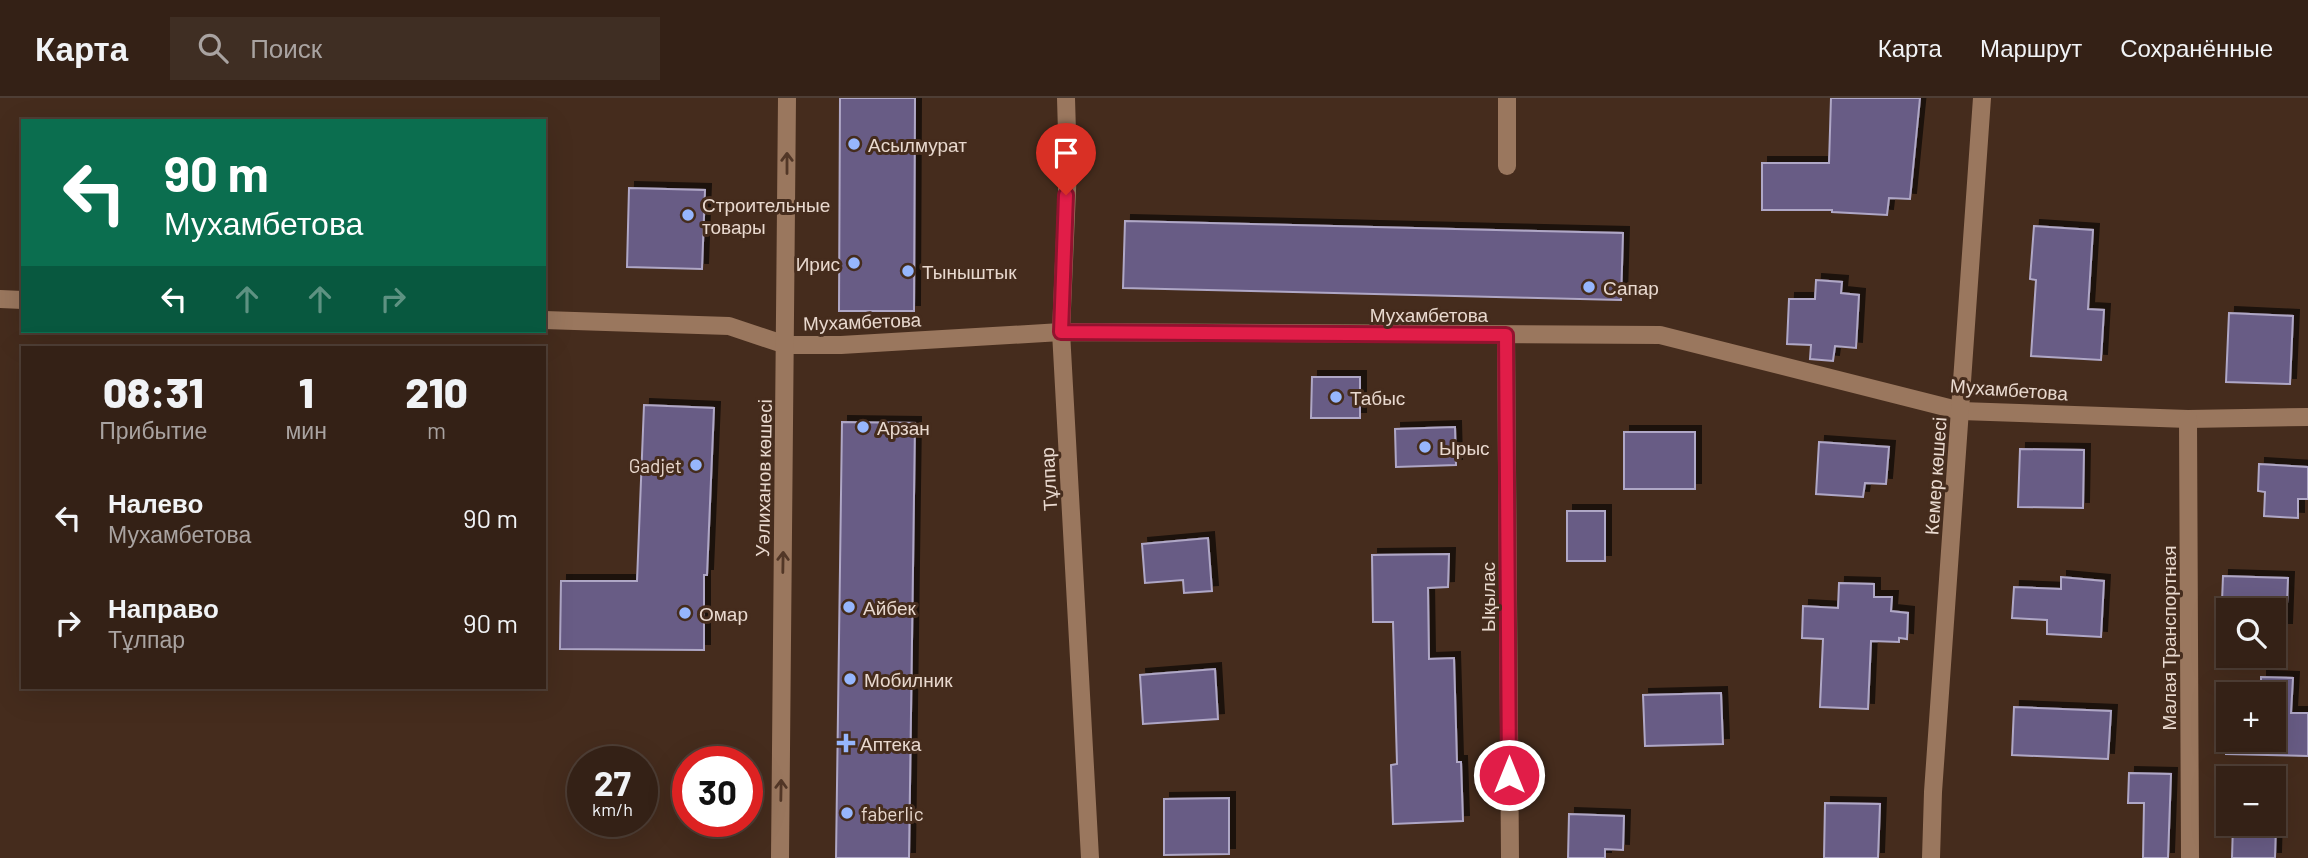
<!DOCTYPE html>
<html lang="ru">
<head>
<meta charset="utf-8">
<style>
	:root { --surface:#342116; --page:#3f2e23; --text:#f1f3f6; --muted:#a9a3a1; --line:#4e3e35 }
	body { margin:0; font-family:Barlow,sans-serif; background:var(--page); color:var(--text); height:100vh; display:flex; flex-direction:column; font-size:26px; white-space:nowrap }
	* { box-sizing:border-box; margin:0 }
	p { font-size:23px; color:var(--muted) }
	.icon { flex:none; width:38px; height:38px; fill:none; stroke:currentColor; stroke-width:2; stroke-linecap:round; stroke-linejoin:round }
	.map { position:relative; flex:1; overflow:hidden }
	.side { position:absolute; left:21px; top:248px; width:525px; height:343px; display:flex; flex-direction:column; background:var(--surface); border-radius:0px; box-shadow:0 7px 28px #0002,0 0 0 2px var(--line) }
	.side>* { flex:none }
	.hud { position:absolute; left:21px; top:21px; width:525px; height:214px; border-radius:0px; box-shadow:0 7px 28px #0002,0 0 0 2px var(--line); background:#0b6e4f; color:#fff; overflow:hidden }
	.tools { position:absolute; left:2216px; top:500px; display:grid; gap:14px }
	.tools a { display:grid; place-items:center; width:70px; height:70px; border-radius:0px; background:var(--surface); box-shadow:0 7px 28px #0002,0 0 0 2px var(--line); font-size:35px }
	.speed { position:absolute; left:567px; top:648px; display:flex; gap:14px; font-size:35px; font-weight:700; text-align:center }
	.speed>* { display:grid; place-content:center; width:91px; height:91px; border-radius:50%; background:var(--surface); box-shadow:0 7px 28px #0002,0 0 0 2px var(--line); line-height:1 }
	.speed small { font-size:18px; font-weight:400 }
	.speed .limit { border:10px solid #d22; background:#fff; color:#111 }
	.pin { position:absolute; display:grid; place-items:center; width:60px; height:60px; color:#fff; margin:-72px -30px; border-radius:50% 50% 50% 0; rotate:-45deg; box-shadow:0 0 7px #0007 }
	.pin .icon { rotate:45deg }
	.me { position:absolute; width:77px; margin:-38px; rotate:0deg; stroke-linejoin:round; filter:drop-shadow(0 0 5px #0008) }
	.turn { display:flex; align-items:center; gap:24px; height:147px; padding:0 28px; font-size:32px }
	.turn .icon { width:91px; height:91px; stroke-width:2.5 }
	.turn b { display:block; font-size:49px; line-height:60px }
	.lanes { display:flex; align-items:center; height:66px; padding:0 28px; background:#0003; justify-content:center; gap:35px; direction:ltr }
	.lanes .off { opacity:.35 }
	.eta { display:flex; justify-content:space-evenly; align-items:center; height:119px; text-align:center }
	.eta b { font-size:42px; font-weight:800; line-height:49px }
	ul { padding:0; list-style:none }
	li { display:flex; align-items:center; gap:21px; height:105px; padding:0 28px }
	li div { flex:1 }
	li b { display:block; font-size:26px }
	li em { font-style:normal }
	header { display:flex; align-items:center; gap:42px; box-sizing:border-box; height:98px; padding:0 35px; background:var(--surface); border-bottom:2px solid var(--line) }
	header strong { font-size:33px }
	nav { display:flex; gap:38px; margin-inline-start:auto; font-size:24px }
	.search { width:490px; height:63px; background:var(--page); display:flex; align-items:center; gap:18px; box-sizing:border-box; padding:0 24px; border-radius:0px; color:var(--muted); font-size:26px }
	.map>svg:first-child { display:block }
	.building { fill:#685c85; stroke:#afa7c6; stroke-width:2; filter:url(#shadow) }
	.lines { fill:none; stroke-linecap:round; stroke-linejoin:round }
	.minor { stroke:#9a775e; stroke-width:18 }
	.oneway { stroke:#523727 }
	.route-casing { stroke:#92132f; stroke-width:18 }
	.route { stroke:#e11d48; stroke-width:12 }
	.poi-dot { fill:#96b6fd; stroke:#452c1d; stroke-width:2.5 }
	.labels { text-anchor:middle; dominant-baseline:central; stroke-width:6; stroke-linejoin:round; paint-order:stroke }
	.poi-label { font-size:19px; fill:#e9d9cf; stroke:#452c1d; text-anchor:start }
	.street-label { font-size:19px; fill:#e9d9cf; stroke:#452c1d }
</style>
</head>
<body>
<header>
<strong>Карта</strong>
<div class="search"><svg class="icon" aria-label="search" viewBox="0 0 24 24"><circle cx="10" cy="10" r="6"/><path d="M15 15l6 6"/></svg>Поиск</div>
<nav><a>Карта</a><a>Маршрут</a><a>Сохранённые</a></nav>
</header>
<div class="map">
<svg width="2308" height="760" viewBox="0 0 2308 760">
	<defs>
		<filter id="shadow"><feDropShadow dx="6" dy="-6" stdDeviation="0" flood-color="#0009"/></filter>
	</defs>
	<rect width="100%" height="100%" fill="#452c1d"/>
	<!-- building -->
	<g class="building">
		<polygon points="840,0 915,0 914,213 839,213"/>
		<polygon points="1831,0 1920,0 1910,101 1889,100 1887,117 1832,114 1832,112 1762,112 1762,65 1829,65"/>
		<polygon points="629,90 705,92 702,171 627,169"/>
		<polygon points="1125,123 1623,135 1621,202 1123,190"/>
		<polygon points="2034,128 2093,132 2088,211 2104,212 2101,262 2031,258 2036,182 2030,181"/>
		<polygon points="1816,182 1842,184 1841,195 1859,197 1856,250 1835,248 1833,263 1810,261 1811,247 1787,246 1789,201 1815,201"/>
		<polygon points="2229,215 2293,218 2290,286 2226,284"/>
		<polygon points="1312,279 1360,279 1360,320 1311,320"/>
		<polygon points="644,307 714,310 707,477 704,477 704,552 560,551 561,483 637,483"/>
		<polygon points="842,324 915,325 909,760 836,760"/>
		<polygon points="1455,329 1456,367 1396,369 1395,331"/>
		<rect x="1624" y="334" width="71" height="57"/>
		<polygon points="1819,344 1889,349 1886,386 1865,385 1863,399 1816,396"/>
		<polygon points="2020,351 2084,352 2083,410 2018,409"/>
		<polygon points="2259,366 2308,369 2308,401 2298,401 2298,420 2264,418 2265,394 2258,393"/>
		<rect x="1567" y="413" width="38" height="50"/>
		<polygon points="1208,440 1212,493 1184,495 1183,482 1145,485 1142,446"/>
		<polygon points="1449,456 1448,489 1428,490 1429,561 1454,560 1457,664 1461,664 1463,723 1393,726 1391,667 1397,666 1393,524 1373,524 1372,457"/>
		<polygon points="2223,478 2288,480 2286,531 2273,531 2273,513 2228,513 2228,529 2221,529"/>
		<polygon points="2061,479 2104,483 2101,539 2047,536 2047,522 2012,520 2014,489 2061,491"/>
		<polygon points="1839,485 1874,486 1874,499 1892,499 1891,513 1908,515 1907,541 1899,540 1899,544 1871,543 1868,611 1820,609 1823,541 1802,540 1803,508 1838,510"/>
		<polygon points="1215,571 1218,621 1143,626 1140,577"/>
		<polygon points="2261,579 2293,580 2291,615 2308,615 2308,658 2226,656 2227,612 2228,642 2273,642 2273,597 2261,597"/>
		<polygon points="1721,595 1723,646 1645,648 1643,597"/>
		<polygon points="2014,609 2111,613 2108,661 2012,657"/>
		<polygon points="2129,675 2171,676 2168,760 2143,760 2144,705 2128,705"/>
		<polygon points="1229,700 1229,756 1164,757 1164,701"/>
		<polygon points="1825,705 1880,706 1878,760 1824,760"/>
		<polygon points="1569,716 1624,718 1623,752 1605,751 1605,760 1568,760"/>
		<polygon points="2233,726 2276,726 2275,760 2232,760"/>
	</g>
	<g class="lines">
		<!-- minor -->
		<g class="minor">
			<polyline points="1066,0 1068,69 1061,234 1090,760"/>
			<polyline points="1507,0 1507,68"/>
			<polyline points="0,201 23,202"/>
			<polyline points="544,222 729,228 786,247 841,247 1061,234 1660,237 1961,313 2188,321 2308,319"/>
			<polyline points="1506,237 1510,760"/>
			<polyline points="2188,321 2190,760"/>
			<polyline points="780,760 787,0"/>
			<polyline points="1931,760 1933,694 1982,0"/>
		</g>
	</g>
	<!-- one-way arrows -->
	<defs><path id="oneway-shaft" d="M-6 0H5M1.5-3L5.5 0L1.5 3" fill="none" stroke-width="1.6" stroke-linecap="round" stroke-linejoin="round" transform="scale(1.75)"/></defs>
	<g class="oneway">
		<use href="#oneway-shaft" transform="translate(787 65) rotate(-90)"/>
		<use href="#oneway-shaft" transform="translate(783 464) rotate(-89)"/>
		<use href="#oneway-shaft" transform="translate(781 692) rotate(-89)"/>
	</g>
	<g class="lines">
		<defs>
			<polyline id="route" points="1066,97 1061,234 1506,237 1509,677"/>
		</defs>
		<!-- route casing -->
		<use href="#route" class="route-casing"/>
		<!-- route -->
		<use href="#route" class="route"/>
	</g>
	<!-- markers -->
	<g class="poi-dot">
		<circle cx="854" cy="46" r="7"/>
		<circle cx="688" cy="117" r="7"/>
		<circle cx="854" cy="165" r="7"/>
		<circle cx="908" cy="173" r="7"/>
		<circle cx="1589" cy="189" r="7"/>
		<circle cx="1336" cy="299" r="7"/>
		<circle cx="863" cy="329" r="7"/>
		<circle cx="1425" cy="349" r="7"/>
		<circle cx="696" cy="367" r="7"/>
		<circle cx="849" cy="509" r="7"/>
		<circle cx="685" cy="515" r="7"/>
		<circle cx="850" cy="581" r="7"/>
		<path d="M842.5 634.5h7v7h7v7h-7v7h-7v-7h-7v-7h7z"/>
		<circle cx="847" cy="715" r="7"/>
	</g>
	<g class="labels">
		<!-- poi labels -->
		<g class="poi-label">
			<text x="868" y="46">Асылмурат</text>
			<text x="702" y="106">Строительные<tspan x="702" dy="22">товары</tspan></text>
			<text x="840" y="165" text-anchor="end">Ирис</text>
			<text x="922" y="173">Тыныштык</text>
			<text x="1603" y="189">Сапар</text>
			<text x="1350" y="299">Табыс</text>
			<text x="877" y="329">Арзан</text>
			<text x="1439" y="349">Ырыс</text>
			<text x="682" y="367" text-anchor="end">Gadjet</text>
			<text x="863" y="509">Айбек</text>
			<text x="699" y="515">Омар</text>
			<text x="864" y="581">Мобилник</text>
			<text x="860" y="645">Аптека</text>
			<text x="861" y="715">faberlic</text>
		</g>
		<!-- street labels -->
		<g class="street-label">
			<text x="1429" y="216">Мухамбетова</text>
			<text transform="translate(862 223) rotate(-2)">Мухамбетова</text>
			<text transform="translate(2009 291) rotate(4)">Мухамбетова</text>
			<text transform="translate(1935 378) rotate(-86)">Кемер көшесі</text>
			<text transform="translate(763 380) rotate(-89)">Уәлиханов көшесі</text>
			<text transform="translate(1048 381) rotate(-93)">Тұлпар</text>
			<text transform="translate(1487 499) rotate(-90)">Ықылас</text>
			<text transform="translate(2168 540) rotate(-90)">Малая Транспортная</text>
		</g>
	</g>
</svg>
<div class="tools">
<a><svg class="icon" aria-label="search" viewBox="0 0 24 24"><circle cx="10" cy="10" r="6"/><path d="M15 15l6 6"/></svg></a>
<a>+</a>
<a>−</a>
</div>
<div class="speed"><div>27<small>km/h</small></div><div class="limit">30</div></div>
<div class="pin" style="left:1066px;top:97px;background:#d93025"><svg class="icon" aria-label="arrive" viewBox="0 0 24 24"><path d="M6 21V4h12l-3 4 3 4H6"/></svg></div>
<svg class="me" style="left:1509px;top:677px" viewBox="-20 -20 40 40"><circle r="17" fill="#e11d48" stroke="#fff" stroke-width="3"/><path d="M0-11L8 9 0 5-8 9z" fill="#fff"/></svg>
<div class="hud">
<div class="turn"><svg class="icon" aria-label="left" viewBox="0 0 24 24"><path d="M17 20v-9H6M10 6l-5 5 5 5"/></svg><div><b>90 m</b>Мухамбетова</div></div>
<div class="lanes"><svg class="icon" aria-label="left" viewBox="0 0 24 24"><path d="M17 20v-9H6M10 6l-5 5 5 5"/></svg><svg class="icon off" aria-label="ahead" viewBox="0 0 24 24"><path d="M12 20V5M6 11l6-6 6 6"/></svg><svg class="icon off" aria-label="ahead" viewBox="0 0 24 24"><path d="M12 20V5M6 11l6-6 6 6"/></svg><svg class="icon off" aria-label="right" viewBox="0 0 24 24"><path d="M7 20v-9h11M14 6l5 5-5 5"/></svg></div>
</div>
<section class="side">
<div class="eta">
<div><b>08:31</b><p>Прибытие</p></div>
<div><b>1</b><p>мин</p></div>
<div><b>210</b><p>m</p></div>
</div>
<ul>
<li><svg class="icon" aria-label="left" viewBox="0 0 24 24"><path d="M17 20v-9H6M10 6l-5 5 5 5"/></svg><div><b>Налево</b><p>Мухамбетова</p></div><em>90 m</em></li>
<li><svg class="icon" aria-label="right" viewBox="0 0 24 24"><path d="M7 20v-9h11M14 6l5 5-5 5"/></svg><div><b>Направо</b><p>Тұлпар</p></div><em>90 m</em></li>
</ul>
</section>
</div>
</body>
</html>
